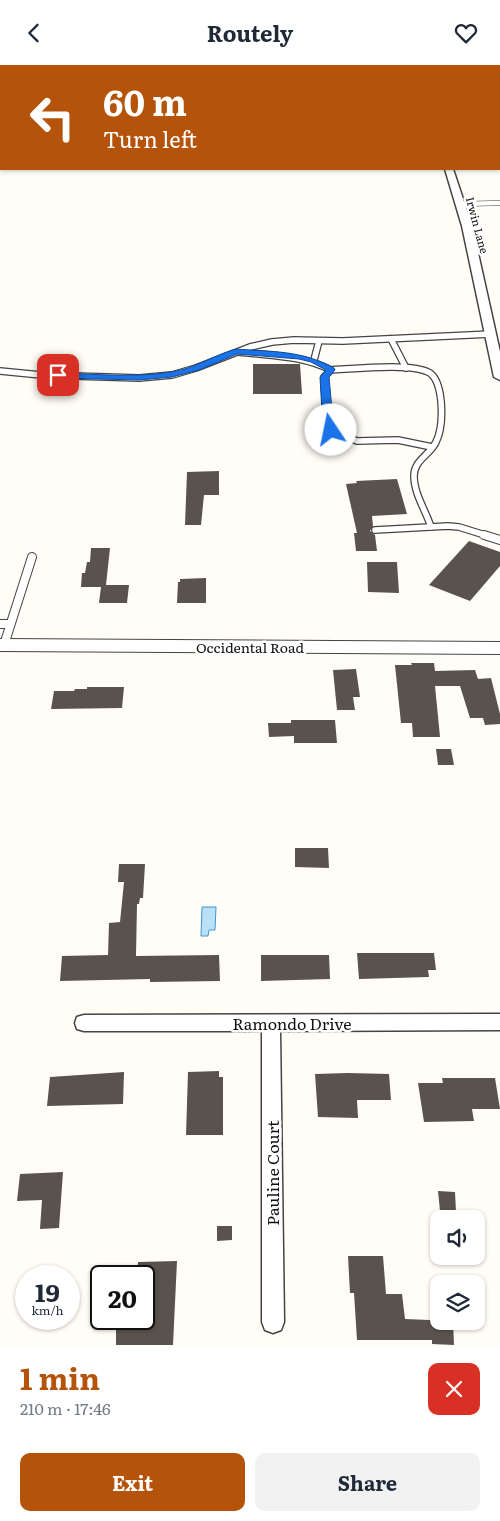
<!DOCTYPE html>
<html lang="en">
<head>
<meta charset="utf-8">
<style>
	:root { --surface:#fff; --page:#f2f2f3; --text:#1f2937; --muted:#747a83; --accent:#b45309 }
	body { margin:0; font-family:Literata,serif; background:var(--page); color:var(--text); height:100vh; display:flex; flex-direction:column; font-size:19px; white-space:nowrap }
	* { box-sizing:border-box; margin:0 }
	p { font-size:16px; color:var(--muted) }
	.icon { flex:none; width:28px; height:28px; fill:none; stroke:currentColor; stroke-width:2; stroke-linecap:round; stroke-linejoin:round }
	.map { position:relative; height:1281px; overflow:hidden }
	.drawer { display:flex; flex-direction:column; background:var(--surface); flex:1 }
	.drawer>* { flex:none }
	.banner { position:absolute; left:0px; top:0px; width:500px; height:105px; box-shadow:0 1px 4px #0004; background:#b45309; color:#fff; overflow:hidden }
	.tools { position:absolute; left:430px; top:1145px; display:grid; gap:10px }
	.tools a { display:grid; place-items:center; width:55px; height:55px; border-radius:10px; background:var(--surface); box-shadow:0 1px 4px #0004; font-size:25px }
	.speed { position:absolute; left:15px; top:1200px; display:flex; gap:10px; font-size:25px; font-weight:700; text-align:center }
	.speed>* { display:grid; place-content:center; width:65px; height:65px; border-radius:50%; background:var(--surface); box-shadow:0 1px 4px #0004; line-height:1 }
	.speed small { font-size:12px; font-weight:400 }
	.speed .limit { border:2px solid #111; border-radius:8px; background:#fff; color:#111 }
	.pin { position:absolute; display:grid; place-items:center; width:42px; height:42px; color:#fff; margin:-21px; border-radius:10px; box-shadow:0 2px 8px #0006 }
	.me { position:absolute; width:55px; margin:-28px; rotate:349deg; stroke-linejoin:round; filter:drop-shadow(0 0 4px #0008) }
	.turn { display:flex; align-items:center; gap:18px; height:105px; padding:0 20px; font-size:22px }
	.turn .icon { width:65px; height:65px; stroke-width:2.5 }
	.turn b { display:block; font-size:35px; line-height:42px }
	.round { display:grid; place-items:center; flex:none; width:52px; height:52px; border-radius:10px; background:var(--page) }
	.overview { display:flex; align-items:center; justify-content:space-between; height:85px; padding:0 20px }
	h1 { font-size:30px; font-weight:700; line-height:38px; color:var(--accent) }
	.primary-button { display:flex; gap:10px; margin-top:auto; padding:10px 20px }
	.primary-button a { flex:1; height:58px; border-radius:10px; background:var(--accent); color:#fff; font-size:20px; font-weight:700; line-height:58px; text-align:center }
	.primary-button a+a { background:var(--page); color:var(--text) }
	header { display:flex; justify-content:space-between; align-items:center; height:65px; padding:0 20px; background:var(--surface); font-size:22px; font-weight:700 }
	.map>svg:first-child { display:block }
	.water { fill:#b9e0f7; stroke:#3f96cf }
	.building { fill:#5a524d }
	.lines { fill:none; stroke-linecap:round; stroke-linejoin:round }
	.service-far2-casing { stroke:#444; stroke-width:5.5 }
	.service-far1-casing { stroke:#444; stroke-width:8 }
	.service-casing { stroke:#444; stroke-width:10 }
	.minor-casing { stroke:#444; stroke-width:3 }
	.tertiary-casing { stroke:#444; stroke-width:2 }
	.service-far2 { stroke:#fff; stroke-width:4.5 }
	.service-far1 { stroke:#fff; stroke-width:5.5 }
	.service { stroke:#fff; stroke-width:8 }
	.minor { fill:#fff; fill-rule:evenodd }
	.tertiary { fill:#fff; fill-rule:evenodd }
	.route { fill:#1a73e8; stroke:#114b97 }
	.labels { text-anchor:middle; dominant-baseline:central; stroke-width:5; stroke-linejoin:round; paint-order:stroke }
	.far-street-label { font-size:11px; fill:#111; stroke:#fff }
	.street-label { font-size:14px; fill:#111; stroke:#fff }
	.near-street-label { font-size:16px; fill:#111; stroke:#fff }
</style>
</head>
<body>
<header><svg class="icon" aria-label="back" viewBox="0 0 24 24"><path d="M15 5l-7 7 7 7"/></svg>Routely<svg class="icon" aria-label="heart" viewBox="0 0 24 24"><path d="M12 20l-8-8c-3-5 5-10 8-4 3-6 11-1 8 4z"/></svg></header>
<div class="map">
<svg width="500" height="1281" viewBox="0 0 500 1281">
	<rect width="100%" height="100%" fill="#fffdf5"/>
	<!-- water -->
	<polygon class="water" points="202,842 216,842 215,865 209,865 208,871 201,871"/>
	<!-- building -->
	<g class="building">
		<polygon points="253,299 300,299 302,329 253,329"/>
		<polygon points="219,406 219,430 204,430 201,460 185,460 187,407"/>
		<polygon points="397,414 407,449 372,451 373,461 370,466 375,470 377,486 356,486 354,468 357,468 346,419 357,418 356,416"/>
		<polygon points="469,476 500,487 500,501 470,536 429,520"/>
		<polygon points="91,483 110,483 106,520 129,520 127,538 99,538 101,522 81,522 82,508 85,508 87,497 90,497"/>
		<polygon points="367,497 397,497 399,528 368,527"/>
		<polygon points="206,513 206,538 177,538 178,517 180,517 180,514"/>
		<polygon points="411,598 434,598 435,606 475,605 478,614 491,613 500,649 500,659 485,660 483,653 470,653 460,621 435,621 440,672 413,672 412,658 401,658 395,600 412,600"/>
		<polygon points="356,604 360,632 353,632 355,645 337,645 333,605"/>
		<polygon points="87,622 124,622 122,643 51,644 54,626 74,626 75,624 87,624"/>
		<polygon points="291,655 335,655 337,678 294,678 294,671 269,672 268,658 291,658"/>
		<polygon points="436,684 451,684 454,700 438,700"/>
		<polygon points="295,783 328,783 329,803 295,802"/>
		<polygon points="119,799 145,799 143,833 140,833 139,839 137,839 136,891 219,890 220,916 150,917 150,914 60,916 62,891 108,890 109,858 120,857 124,817 118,817"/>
		<polygon points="357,888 434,888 436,905 428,905 429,912 359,914"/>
		<polygon points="261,890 329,890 330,914 261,916"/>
		<polygon points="219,1006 219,1012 223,1012 223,1070 186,1070 188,1007"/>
		<polygon points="124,1007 123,1039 47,1041 50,1012"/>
		<polygon points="348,1008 389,1009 391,1035 357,1035 358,1053 318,1052 315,1009"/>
		<polygon points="442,1013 495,1013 500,1044 472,1044 474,1056 424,1057 418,1018 443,1018"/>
		<polygon points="63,1107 59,1163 40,1164 42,1135 17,1136 20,1109"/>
		<polygon points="438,1126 455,1127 456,1147 440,1146"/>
		<polygon points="217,1161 232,1161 232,1175 217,1176"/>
		<polygon points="348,1191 383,1191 386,1229 402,1229 405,1254 453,1256 454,1280 432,1279 432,1275 357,1275 354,1228 350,1228"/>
		<polygon points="177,1196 173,1280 116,1280 116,1264 139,1263 139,1254 144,1254 144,1211 137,1211 138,1197"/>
	</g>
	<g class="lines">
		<defs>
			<polyline id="service-far2" points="460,139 500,138"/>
			<g id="service-far1">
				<polyline points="391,274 406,303"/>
				<path d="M239,287C271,291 301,290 331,305"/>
				<polyline points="314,295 319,276"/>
				<polyline points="0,306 41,310 139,313 172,310 196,303 250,282 272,277 294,275 343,276 491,269"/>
				<path d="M431,462C426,446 414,429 414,411C414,395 430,390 436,377C442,365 442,348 441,336C440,326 438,314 430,308C413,297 352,304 331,305L324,312L326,347L331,365L357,376L398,375L432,382"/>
				<polyline points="375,465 448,461 459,462 488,471"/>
			</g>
			<g id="service">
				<polyline points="484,470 500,475"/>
				<polyline points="0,559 10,559"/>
				<polyline points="4,580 32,492"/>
			</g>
			<g id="minor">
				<polygon points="417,0 425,0 426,1 418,1"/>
				<polygon points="445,104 453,104 472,161 500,287 500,315 494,312 462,161"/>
				<polygon points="500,949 500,965 280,966 284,1257 281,1265 273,1268 265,1265 262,1257 262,966 84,966 77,964 75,958 77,952 84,950"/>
			</g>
			<polygon id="tertiary" points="0,574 500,577 500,589 0,586"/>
		</defs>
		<!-- service-far2 casing -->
		<use href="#service-far2" class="service-far2-casing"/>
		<!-- service-far1 casing -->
		<use href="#service-far1" class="service-far1-casing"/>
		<!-- service casing -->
		<use href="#service" class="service-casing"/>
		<!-- minor casing -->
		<use href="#minor" class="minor-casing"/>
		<!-- tertiary casing -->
		<use href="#tertiary" class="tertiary-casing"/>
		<!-- service-far2 -->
		<use href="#service-far2" class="service-far2"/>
		<!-- service-far1 -->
		<use href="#service-far1" class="service-far1"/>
		<!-- service -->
		<use href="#service" class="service"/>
		<!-- minor -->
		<use href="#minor" class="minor"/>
		<!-- tertiary -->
		<use href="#tertiary" class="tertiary"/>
	</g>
	<!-- route -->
	<path class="route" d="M236,284C273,287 301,285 334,303L335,305L329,312L334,367H331L326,365L322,347L320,312L326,305L311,297L299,294L237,289L199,305L172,312L139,315L58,313L54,310L58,308C95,309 134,313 171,307C194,304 214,290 236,284Z"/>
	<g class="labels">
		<!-- far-street labels -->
		<g class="far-street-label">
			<text transform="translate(478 160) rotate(75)">Irwin Lane</text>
		</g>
		<!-- street labels -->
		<g class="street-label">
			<text x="250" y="582">Occidental Road</text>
		</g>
		<!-- near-street labels -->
		<g class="near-street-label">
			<text x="292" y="958">Ramondo Drive</text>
			<text transform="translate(272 1108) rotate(-90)">Pauline Court</text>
		</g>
	</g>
</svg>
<div class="tools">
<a><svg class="icon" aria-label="sound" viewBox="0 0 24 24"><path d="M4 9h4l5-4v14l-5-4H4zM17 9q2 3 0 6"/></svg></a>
<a><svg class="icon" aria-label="layers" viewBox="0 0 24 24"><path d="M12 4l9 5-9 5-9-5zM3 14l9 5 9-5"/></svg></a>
</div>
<div class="speed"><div>19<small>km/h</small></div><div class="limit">20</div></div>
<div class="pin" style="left:58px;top:310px;background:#d93025"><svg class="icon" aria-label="arrive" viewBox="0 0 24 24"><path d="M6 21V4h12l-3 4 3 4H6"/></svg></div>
<svg class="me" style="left:331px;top:365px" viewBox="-20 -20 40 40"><circle r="19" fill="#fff"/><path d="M0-13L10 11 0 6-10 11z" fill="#1a73e8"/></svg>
<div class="banner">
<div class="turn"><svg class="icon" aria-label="left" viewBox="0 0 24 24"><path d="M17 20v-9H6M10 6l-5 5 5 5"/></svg><div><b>60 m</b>Turn left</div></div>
</div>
</div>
<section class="drawer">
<div class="overview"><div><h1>1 min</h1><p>210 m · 17:46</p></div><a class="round" style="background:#d93025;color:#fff"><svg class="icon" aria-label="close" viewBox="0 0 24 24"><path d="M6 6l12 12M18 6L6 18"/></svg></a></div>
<div class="primary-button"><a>Exit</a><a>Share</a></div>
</section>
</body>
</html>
